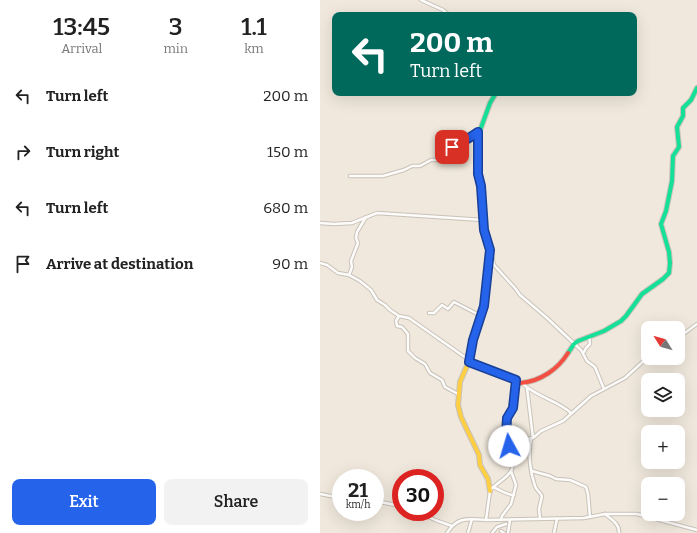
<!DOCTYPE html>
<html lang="en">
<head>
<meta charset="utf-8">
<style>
	:root { --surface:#fff; --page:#f2f2f2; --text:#222; --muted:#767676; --accent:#2563eb }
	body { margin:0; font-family:Bitter,serif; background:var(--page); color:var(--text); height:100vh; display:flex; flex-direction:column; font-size:15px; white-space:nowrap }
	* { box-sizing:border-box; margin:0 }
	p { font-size:13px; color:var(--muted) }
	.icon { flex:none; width:22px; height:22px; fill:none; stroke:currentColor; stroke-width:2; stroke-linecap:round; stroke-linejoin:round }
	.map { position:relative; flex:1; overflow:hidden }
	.side { display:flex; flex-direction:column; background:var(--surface); width:320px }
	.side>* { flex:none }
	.top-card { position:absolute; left:12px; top:12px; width:305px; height:84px; border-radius:8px; box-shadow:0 4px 16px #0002; background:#00695c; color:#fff; overflow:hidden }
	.needle { width:26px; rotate:307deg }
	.tools { position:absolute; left:321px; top:321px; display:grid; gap:8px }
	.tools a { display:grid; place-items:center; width:44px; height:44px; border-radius:8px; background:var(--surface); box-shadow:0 4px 16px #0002; font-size:20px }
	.speed { position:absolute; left:12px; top:469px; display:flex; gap:8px; font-size:20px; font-weight:700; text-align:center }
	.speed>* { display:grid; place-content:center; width:52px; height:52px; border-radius:50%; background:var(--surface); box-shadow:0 4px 16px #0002; line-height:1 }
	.speed small { font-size:10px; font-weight:400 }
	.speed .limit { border:6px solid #d22; background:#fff; color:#111 }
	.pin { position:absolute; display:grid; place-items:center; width:34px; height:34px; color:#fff; margin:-17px; border-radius:8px; box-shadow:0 2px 6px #0006 }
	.me { position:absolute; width:44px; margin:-22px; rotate:354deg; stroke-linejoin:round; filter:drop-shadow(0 0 3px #0008) }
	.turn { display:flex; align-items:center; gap:14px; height:84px; padding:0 12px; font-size:18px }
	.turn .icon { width:52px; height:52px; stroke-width:2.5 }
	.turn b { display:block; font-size:28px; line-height:34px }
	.eta { display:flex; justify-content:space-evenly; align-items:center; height:68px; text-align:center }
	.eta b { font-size:24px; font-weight:600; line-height:28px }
	.cta { display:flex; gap:8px; margin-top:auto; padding:8px 12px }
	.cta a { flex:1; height:46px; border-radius:8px; background:var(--accent); color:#fff; font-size:16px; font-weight:600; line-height:46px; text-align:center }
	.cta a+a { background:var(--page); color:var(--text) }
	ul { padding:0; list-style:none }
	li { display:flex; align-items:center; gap:12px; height:56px; padding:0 12px }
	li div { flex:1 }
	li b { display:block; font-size:15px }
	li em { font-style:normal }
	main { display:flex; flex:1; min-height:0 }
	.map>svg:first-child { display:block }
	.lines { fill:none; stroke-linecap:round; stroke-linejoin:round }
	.street-casing { stroke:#c8c2b9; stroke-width:4.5 }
	.fast-casing { stroke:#c8c2b9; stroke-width:6 }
	.slow-casing { stroke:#c8c2b9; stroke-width:6 }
	.jam-casing { stroke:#c8c2b9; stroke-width:6 }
	.street { stroke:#fdfcfa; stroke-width:2.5 }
	.fast { stroke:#16e098; stroke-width:4 }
	.slow { stroke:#ffcf43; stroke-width:4 }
	.jam { stroke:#f24e42; stroke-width:4 }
	.route-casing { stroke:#184099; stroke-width:10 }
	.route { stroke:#2563eb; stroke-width:7 }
</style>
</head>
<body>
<main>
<section class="side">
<div class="eta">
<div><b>13:45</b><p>Arrival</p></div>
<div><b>3</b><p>min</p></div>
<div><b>1.1</b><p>km</p></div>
</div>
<ul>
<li><svg class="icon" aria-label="left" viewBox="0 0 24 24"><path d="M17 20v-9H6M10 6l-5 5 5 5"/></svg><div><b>Turn left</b></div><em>200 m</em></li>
<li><svg class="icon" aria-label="right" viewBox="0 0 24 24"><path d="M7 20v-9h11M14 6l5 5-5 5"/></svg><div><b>Turn right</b></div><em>150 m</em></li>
<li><svg class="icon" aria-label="left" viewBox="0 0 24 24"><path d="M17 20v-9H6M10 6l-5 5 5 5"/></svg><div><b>Turn left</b></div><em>680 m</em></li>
<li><svg class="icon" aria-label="arrive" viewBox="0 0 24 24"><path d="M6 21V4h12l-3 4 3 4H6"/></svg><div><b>Arrive at destination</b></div><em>90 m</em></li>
</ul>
<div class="cta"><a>Exit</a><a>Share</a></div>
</section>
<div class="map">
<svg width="377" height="533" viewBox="0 0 377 533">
	<rect width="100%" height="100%" fill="#f0e8dc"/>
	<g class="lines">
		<defs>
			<g id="street">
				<polyline points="101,0 123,10 129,15"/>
				<polyline points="30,176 63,176 84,170 92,166 100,166 111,160 116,160 132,147 150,138 158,132"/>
				<polyline points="0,223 14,224 32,223 57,213 163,220"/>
				<polyline points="171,253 174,265 195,288 200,295 227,318 261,350 267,361 275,367 284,389"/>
				<polyline points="0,263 7,265 18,273 29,275 40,281 51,290 57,300 65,305 70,310 79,316 89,318 149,360"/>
				<polyline points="29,275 32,267 31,261 38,243 36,238 37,232 46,217"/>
				<polyline points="109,313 114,313 122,305 128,309 134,302 161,316"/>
				<polyline points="79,316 76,321 77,326 82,327 88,334 88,351 95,358 105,364 110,373 122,380 125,387 138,394"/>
				<polyline points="358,338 377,324"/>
				<polyline points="264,352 266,348 270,344 269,336"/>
				<path d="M202,383C216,397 237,400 251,413"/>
				<polyline points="207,388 213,438"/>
				<path d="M211,439C208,453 210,472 215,486C216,490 220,492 222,496L219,509L220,519"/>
				<polyline points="188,445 186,435 187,418 193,407 196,380"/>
				<polyline points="212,471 230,476 236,479 250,480 266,487 268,494 270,517"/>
				<path d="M173,487C181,490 186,495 194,495"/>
				<polyline points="0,494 21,498"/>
				<polyline points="55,501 81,506"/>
				<polyline points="99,512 115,520 132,526"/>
				<path d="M285,514C291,519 300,524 299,533"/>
				<path d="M166,520L170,491C175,483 189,478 192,469C194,460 187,452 190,444L196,440L213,438L221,431L243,421L271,396L305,378L328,357"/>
				<polyline points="181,520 182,516 191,504 196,485 191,471"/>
				<polyline points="181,531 184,533"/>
				<path d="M127,533C138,516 148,519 166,520L264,518L285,514H317L377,530"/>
				<polyline points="148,533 152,519"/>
				<polyline points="172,533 177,527 186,524"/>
				<polyline points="188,533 190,520"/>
				<polyline points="234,533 237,519"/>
			</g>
			<g id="fast">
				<polyline points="153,341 159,319 163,312 170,250 164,230 161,186 158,174 158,136 170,103 176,93"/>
				<polyline points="248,353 254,344 258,341 284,331 301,321 306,316 322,294 343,279 349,273 350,263 349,252 341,224 346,211 352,181 353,156 359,147 357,127 363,116 363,108 371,100 377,88"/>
			</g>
			<polyline id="slow" points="153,341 149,361 140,382 138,405 141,417 159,455 160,465 168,479 170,491"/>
			<path id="jam" d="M149,362L201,383C221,381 238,369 248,353"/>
		</defs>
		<!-- street casing -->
		<use href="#street" class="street-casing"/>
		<!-- fast casing -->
		<use href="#fast" class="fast-casing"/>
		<!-- slow casing -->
		<use href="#slow" class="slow-casing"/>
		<!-- jam casing -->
		<use href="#jam" class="jam-casing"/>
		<!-- street -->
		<use href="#street" class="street"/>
		<!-- fast -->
		<use href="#fast" class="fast"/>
		<!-- slow -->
		<use href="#slow" class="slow"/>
		<!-- jam -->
		<use href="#jam" class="jam"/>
	</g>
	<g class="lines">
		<defs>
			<polyline id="route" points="132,147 149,138 158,132 158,174 161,186 164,230 170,250 164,306 153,340 149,362 196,380 193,408 187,418 186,435 189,446"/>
		</defs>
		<!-- route casing -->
		<use href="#route" class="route-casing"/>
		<!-- route -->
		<use href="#route" class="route"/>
	</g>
</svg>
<div class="tools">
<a><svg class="needle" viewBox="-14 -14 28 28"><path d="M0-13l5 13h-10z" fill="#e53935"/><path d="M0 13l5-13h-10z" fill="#767676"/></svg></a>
<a><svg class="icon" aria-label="layers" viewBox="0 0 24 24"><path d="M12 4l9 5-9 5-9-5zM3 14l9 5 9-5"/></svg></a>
<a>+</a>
<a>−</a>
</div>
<div class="speed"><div>21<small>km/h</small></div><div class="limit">30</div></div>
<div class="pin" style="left:132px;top:147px;background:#d93025"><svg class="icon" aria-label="arrive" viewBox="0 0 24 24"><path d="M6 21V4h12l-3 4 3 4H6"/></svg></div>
<svg class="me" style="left:189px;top:446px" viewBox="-20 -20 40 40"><circle r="19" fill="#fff"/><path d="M0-13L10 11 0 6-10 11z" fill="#2563eb"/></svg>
<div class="top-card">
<div class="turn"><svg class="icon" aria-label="left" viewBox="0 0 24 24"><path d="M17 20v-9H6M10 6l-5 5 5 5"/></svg><div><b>200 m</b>Turn left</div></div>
</div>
</div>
</main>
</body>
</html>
